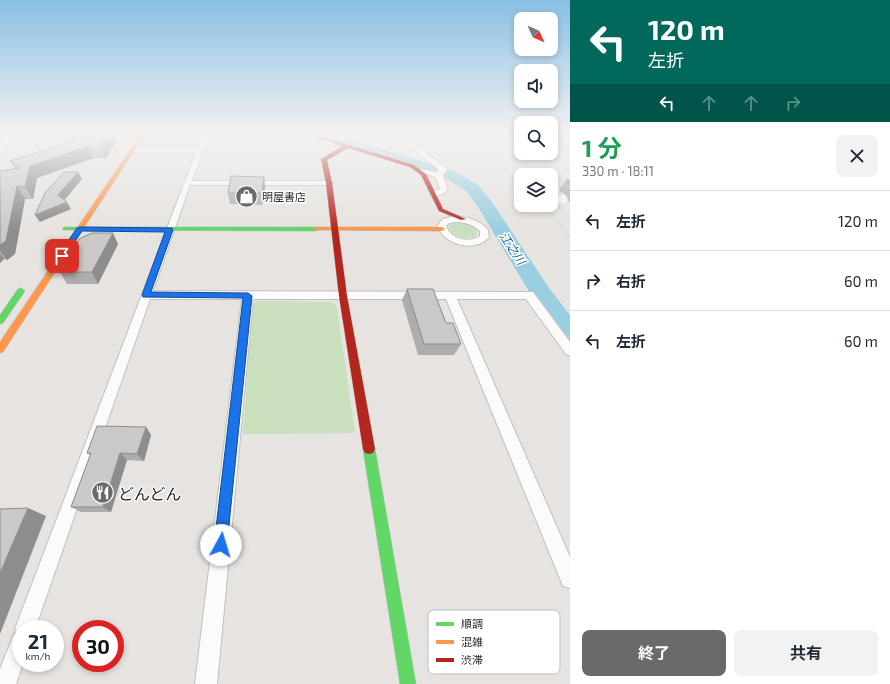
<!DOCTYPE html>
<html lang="ja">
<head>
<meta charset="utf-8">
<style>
	:root { --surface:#fff; --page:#f2f2f3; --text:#1f2937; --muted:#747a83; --line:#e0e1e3; --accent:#6b6a69 }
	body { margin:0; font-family:"Exo 2","Noto Sans JP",sans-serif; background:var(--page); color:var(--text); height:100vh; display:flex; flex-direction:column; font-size:15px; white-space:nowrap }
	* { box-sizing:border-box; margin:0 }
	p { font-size:13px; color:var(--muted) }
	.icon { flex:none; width:22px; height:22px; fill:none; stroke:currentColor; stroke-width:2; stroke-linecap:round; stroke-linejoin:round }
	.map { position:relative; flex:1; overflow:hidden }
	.side { display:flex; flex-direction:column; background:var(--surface); width:320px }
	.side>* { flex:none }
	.guide { background:#00695c; color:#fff; overflow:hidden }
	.needle { width:26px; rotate:135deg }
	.fabs { position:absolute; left:514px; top:12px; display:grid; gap:8px }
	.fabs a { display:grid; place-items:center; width:44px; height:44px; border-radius:8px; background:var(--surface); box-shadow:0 2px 6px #0003; font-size:20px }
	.speed { position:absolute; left:12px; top:620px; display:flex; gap:8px; font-size:20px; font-weight:700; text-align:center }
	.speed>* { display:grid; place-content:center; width:52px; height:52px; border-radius:50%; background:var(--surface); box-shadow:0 2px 6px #0003; line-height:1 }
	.speed small { font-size:10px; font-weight:400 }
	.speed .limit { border:6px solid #d22; background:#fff; color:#111 }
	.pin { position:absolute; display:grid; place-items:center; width:34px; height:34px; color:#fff; margin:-17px; border-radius:8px; box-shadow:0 2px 6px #0006 }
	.me { position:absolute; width:44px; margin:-22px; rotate:6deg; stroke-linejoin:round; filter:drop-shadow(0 0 3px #0008) }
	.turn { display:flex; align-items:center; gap:14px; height:84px; padding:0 12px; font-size:18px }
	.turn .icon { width:52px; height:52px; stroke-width:2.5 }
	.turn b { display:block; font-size:28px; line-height:34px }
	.lanes { display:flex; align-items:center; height:38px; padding:0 12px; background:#0003; justify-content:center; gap:20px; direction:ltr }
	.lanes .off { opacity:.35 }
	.round { display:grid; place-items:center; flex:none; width:42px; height:42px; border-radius:8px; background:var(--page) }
	.headline { display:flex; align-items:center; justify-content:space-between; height:68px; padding:0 12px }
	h1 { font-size:24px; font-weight:700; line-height:30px; color:#1e9e55 }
	.action { display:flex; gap:8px; margin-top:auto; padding:8px 12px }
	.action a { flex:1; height:46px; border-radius:8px; background:var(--accent); color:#fff; font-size:16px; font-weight:700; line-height:46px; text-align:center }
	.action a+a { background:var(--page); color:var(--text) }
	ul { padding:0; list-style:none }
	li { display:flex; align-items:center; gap:12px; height:60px; padding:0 12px; border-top:1px solid var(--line) }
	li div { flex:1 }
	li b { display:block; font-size:15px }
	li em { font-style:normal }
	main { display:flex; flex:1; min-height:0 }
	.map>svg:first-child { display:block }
	.green { fill:#cadfbc }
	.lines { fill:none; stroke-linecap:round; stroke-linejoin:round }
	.river { fill:#9acfe1; fill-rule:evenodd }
	.street-casing { stroke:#c1c0c0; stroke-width:2 }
	.fast-casing { stroke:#c1c0c0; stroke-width:1 }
	.slow-casing { stroke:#c1c0c0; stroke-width:1 }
	.jam-casing { stroke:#c1c0c0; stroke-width:1 }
	.street { fill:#fbfbfa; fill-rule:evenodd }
	.fast { fill:#63d668; fill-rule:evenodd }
	.slow { fill:#ff974d; fill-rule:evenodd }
	.jam { fill:#b3261e; fill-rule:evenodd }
	.rail-far1 { stroke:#ddddde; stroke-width:1.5 }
	.rail { stroke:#ddddde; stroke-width:2 }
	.street-bridge-casing { stroke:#c1c0c0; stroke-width:10; stroke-linecap:butt }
	.street-bridge { stroke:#fbfbfa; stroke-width:9 }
	.wall { fill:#afadab }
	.shaded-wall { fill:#8e8d8b }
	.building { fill:#cbc9c7; stroke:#8e8d8b }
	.route { fill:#1a73e8; stroke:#114b97 }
	.labels { text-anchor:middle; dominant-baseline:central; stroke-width:3; stroke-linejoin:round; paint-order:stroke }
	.far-poi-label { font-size:11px; fill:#292929; stroke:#fff; text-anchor:start }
	.far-water-label { font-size:12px; font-style:italic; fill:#1b668b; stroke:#fff }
	.near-poi-label { font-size:16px; fill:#292929; stroke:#fff; text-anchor:start }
	.key { fill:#fff; stroke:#bfbfbf; stroke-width:1 }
	.key-label { font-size:11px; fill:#292929 }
</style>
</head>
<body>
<main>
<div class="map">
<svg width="570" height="684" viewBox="0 0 570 684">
	<rect width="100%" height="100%" fill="#e6e3e0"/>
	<!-- green -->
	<g class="green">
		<path d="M460,222L469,224L475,228L477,235C469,241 457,237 449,231L448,228L450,224Z"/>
		<polygon points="256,301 331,302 337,307 355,433 243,434 252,306"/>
	</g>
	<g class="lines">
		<!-- river -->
		<polygon class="river" points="311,134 331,134 442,167 444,169 452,170 478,185 492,202 549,288 570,315 570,342 561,340 533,298 478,207 466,191 440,174 432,173 313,137"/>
		<defs>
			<g id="street">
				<polygon points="7,134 13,134 3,153 0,155 0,147"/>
				<polygon points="209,134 218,134 208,139 192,181 329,181 333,183 329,185 190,185 153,291 533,292 570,342 570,356 566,354 526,299 457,299 570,557 570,588 563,586 446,299 253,299 217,684 195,684 242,299 150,299 35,629 21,629 21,663 23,663 16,684 0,684 0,669 14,634 16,633 15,629 196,152 133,152 130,150 133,148 198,148 203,137"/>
				<path d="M395,134H402L446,168L447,170L443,175L448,190C444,194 436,197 431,196V192L440,189L436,177L416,171L420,169L437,172L439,170Z"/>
				<polygon points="558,134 565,134 570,139 570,145"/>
				<path d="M455,216C467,217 480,220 488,230L489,237C474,254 444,244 437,226L443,219ZM455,222C465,222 472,224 480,231V236C468,244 451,239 446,226L449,223Z"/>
			</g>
			<g id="fast">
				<polygon points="65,227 316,227 319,229 316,231 63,230 63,228"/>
				<polygon points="21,288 25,291 3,323 0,324 0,315 18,289"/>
				<polygon points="369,444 373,445 375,449 416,684 400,684 363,449 365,445"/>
			</g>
			<g id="slow">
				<polygon points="141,134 145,134 3,352 0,353 0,342"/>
				<polygon points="316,227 442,227 445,229 442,231 314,230 314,228"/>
			</g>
			<polygon id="jam" points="306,134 313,134 414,165 426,174 443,209 466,219 461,220 439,211 421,175 410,167 348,148 327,160 332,183 347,296 375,449 373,453 369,454 365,453 363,449 339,296 326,183 321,159 343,146"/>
		</defs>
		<!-- street casing -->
		<use href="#street" class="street-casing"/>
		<!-- fast casing -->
		<use href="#fast" class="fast-casing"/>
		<!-- slow casing -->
		<use href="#slow" class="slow-casing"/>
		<!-- jam casing -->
		<use href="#jam" class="jam-casing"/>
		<!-- street -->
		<use href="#street" class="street"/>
		<!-- fast -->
		<use href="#fast" class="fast"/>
		<!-- slow -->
		<use href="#slow" class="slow"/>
		<!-- jam -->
		<use href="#jam" class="jam"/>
		<!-- rail-far1 -->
		<g class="rail-far1">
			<polyline points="493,134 523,175"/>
			<polyline points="501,134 533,175"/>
		</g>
		<!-- rail -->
		<g class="rail">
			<polyline points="551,197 570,220"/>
			<polyline points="545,205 570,237"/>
		</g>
		<defs>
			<polyline id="street-bridge" points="551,199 562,199"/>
		</defs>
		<!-- street-bridge casing -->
		<use href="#street-bridge" class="street-bridge-casing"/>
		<!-- street-bridge -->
		<use href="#street-bridge" class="street-bridge"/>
	</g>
	<!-- wall -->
	<g class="wall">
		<polygon points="61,134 113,134 116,141 106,158 94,158 37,178 33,199 25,199 15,254 7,260 4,259 0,263 0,171 15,169 10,161 68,143 65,141"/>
		<polygon points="264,177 265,188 262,205 230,204 228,193"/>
		<polygon points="566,180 570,180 570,203 568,200 567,196 559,190"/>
		<polygon points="118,244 98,284 67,284 60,272"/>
		<polygon points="407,289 446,323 461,344 454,355 418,355 402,300"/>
		<polygon points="146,427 151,435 144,461 127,460 111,512 81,512 71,507 90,455 87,453"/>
	</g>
	<!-- shaded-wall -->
	<g class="shaded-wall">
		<polygon points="109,134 113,134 116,141 106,158 101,146"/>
		<polygon points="89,146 94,158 37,178 33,199 25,187 30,166"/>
		<polygon points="78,172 82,179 62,203 58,195"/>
		<polygon points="264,177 265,188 262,205 262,193"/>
		<polygon points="17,186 25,199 15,254 7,260 0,251 0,245"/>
		<polygon points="67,202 71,209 40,222 35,215"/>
		<polygon points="113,233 118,244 98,284 92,272"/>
		<polygon points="0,254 4,259 0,263"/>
		<polygon points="146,427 151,435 144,461 137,454"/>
		<polygon points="120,453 127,460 111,512 103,507"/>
		<polygon points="28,508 46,516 0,634 0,573"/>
	</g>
	<!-- building -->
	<g class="building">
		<polygon points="68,134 109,134 101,146 89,146 30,166 25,187 17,186 6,241 0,245 0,171 20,168 10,161 79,139"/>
		<polygon points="64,172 78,172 58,195 67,202 35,215 45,193"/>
		<polygon points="231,176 264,177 262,193 228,193"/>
		<polygon points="566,180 570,180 570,183"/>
		<polygon points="92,233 113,233 92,272 60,272 79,239"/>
		<polygon points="407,289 433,289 446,323 453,323 461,344 424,344"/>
		<polygon points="97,426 146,427 137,454 120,453 103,507 71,507 91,453 87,453"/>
		<polygon points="28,508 0,573 0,509"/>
	</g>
	<!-- sky -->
	<linearGradient id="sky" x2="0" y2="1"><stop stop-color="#89bfe5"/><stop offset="0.58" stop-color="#f4f2f1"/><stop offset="1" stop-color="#f4f2f1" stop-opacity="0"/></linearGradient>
	<rect width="570" height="230" fill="url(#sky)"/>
	<!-- route -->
	<polygon class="route" points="80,227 172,228 173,230 151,292 248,293 252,296 227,545 225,550 221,552 216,550 214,545 243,298 143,297 142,295 165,232 82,231 64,257 59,257 58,256 77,228"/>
	<!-- icons -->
	<defs>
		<symbol id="shop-disc" viewBox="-11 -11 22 22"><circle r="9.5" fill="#6b6a69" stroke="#fff"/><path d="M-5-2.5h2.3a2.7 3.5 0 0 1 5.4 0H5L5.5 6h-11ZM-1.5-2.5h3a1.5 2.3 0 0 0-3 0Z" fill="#fff"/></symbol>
		<symbol id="restaurant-disc" viewBox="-11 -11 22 22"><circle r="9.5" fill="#6b6a69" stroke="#fff"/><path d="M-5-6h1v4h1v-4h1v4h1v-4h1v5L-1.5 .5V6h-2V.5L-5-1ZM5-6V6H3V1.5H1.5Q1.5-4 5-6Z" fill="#fff"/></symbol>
	</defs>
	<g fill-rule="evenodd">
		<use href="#shop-disc" x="234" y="184" width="25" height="25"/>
		<use href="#restaurant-disc" x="90" y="480" width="25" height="25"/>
	</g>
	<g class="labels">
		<!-- far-poi labels -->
		<g class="far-poi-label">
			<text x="262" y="196">明屋書店</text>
		</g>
		<!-- far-water labels -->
		<g class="far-water-label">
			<text transform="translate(513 248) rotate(56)">江之川</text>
		</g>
		<!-- near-poi labels -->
		<g class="near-poi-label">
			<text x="118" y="493">どんどん</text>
		</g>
	</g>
	<!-- legend -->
	<rect x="428" y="610" width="132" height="64" rx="6" class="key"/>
	<rect x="436" y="622" width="18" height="4" fill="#63d668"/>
	<rect x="436" y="640" width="18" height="4" fill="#ff974d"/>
	<rect x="436" y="658" width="18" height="4" fill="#b3261e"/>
	<g class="key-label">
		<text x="461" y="628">順調</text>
		<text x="461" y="646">混雑</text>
		<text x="461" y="664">渋滞</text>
	</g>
</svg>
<div class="fabs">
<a><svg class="needle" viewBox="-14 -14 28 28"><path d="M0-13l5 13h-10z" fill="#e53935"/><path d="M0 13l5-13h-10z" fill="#747a83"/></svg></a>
<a><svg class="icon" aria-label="sound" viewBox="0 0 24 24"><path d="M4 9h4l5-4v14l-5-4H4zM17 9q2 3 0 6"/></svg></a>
<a><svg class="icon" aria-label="search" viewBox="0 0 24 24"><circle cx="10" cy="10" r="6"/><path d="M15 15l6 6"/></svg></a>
<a><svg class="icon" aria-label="layers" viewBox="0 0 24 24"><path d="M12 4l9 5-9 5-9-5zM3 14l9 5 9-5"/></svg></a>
</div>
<div class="speed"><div>21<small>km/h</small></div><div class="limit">30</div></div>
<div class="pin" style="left:62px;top:256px;background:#d93025"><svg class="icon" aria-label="arrive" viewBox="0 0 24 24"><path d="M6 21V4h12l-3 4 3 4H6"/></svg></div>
<svg class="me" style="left:221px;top:545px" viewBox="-20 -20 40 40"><circle r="19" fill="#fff"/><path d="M0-13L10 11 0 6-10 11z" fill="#1a73e8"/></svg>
</div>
<section class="side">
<div class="guide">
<div class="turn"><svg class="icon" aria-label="left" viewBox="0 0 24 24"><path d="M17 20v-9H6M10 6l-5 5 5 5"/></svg><div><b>120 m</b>左折</div></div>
<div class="lanes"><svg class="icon" aria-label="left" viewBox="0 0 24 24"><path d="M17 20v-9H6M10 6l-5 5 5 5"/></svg><svg class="icon off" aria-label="ahead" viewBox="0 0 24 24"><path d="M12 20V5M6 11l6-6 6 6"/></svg><svg class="icon off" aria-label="ahead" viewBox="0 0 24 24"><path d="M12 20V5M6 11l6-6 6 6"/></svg><svg class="icon off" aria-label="right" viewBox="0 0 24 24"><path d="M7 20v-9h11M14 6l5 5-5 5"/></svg></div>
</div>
<div class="headline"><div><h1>1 分</h1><p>330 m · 18:11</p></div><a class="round"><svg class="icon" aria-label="close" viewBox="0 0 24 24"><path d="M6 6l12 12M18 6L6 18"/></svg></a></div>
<ul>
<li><svg class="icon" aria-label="left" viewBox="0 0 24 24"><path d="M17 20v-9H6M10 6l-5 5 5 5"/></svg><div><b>左折</b></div><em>120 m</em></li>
<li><svg class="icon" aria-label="right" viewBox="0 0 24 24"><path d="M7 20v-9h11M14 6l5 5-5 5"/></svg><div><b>右折</b></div><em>60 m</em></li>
<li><svg class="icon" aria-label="left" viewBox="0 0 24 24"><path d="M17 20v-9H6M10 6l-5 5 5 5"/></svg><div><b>左折</b></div><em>60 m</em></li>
</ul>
<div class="action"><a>終了</a><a>共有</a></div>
</section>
</main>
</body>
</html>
